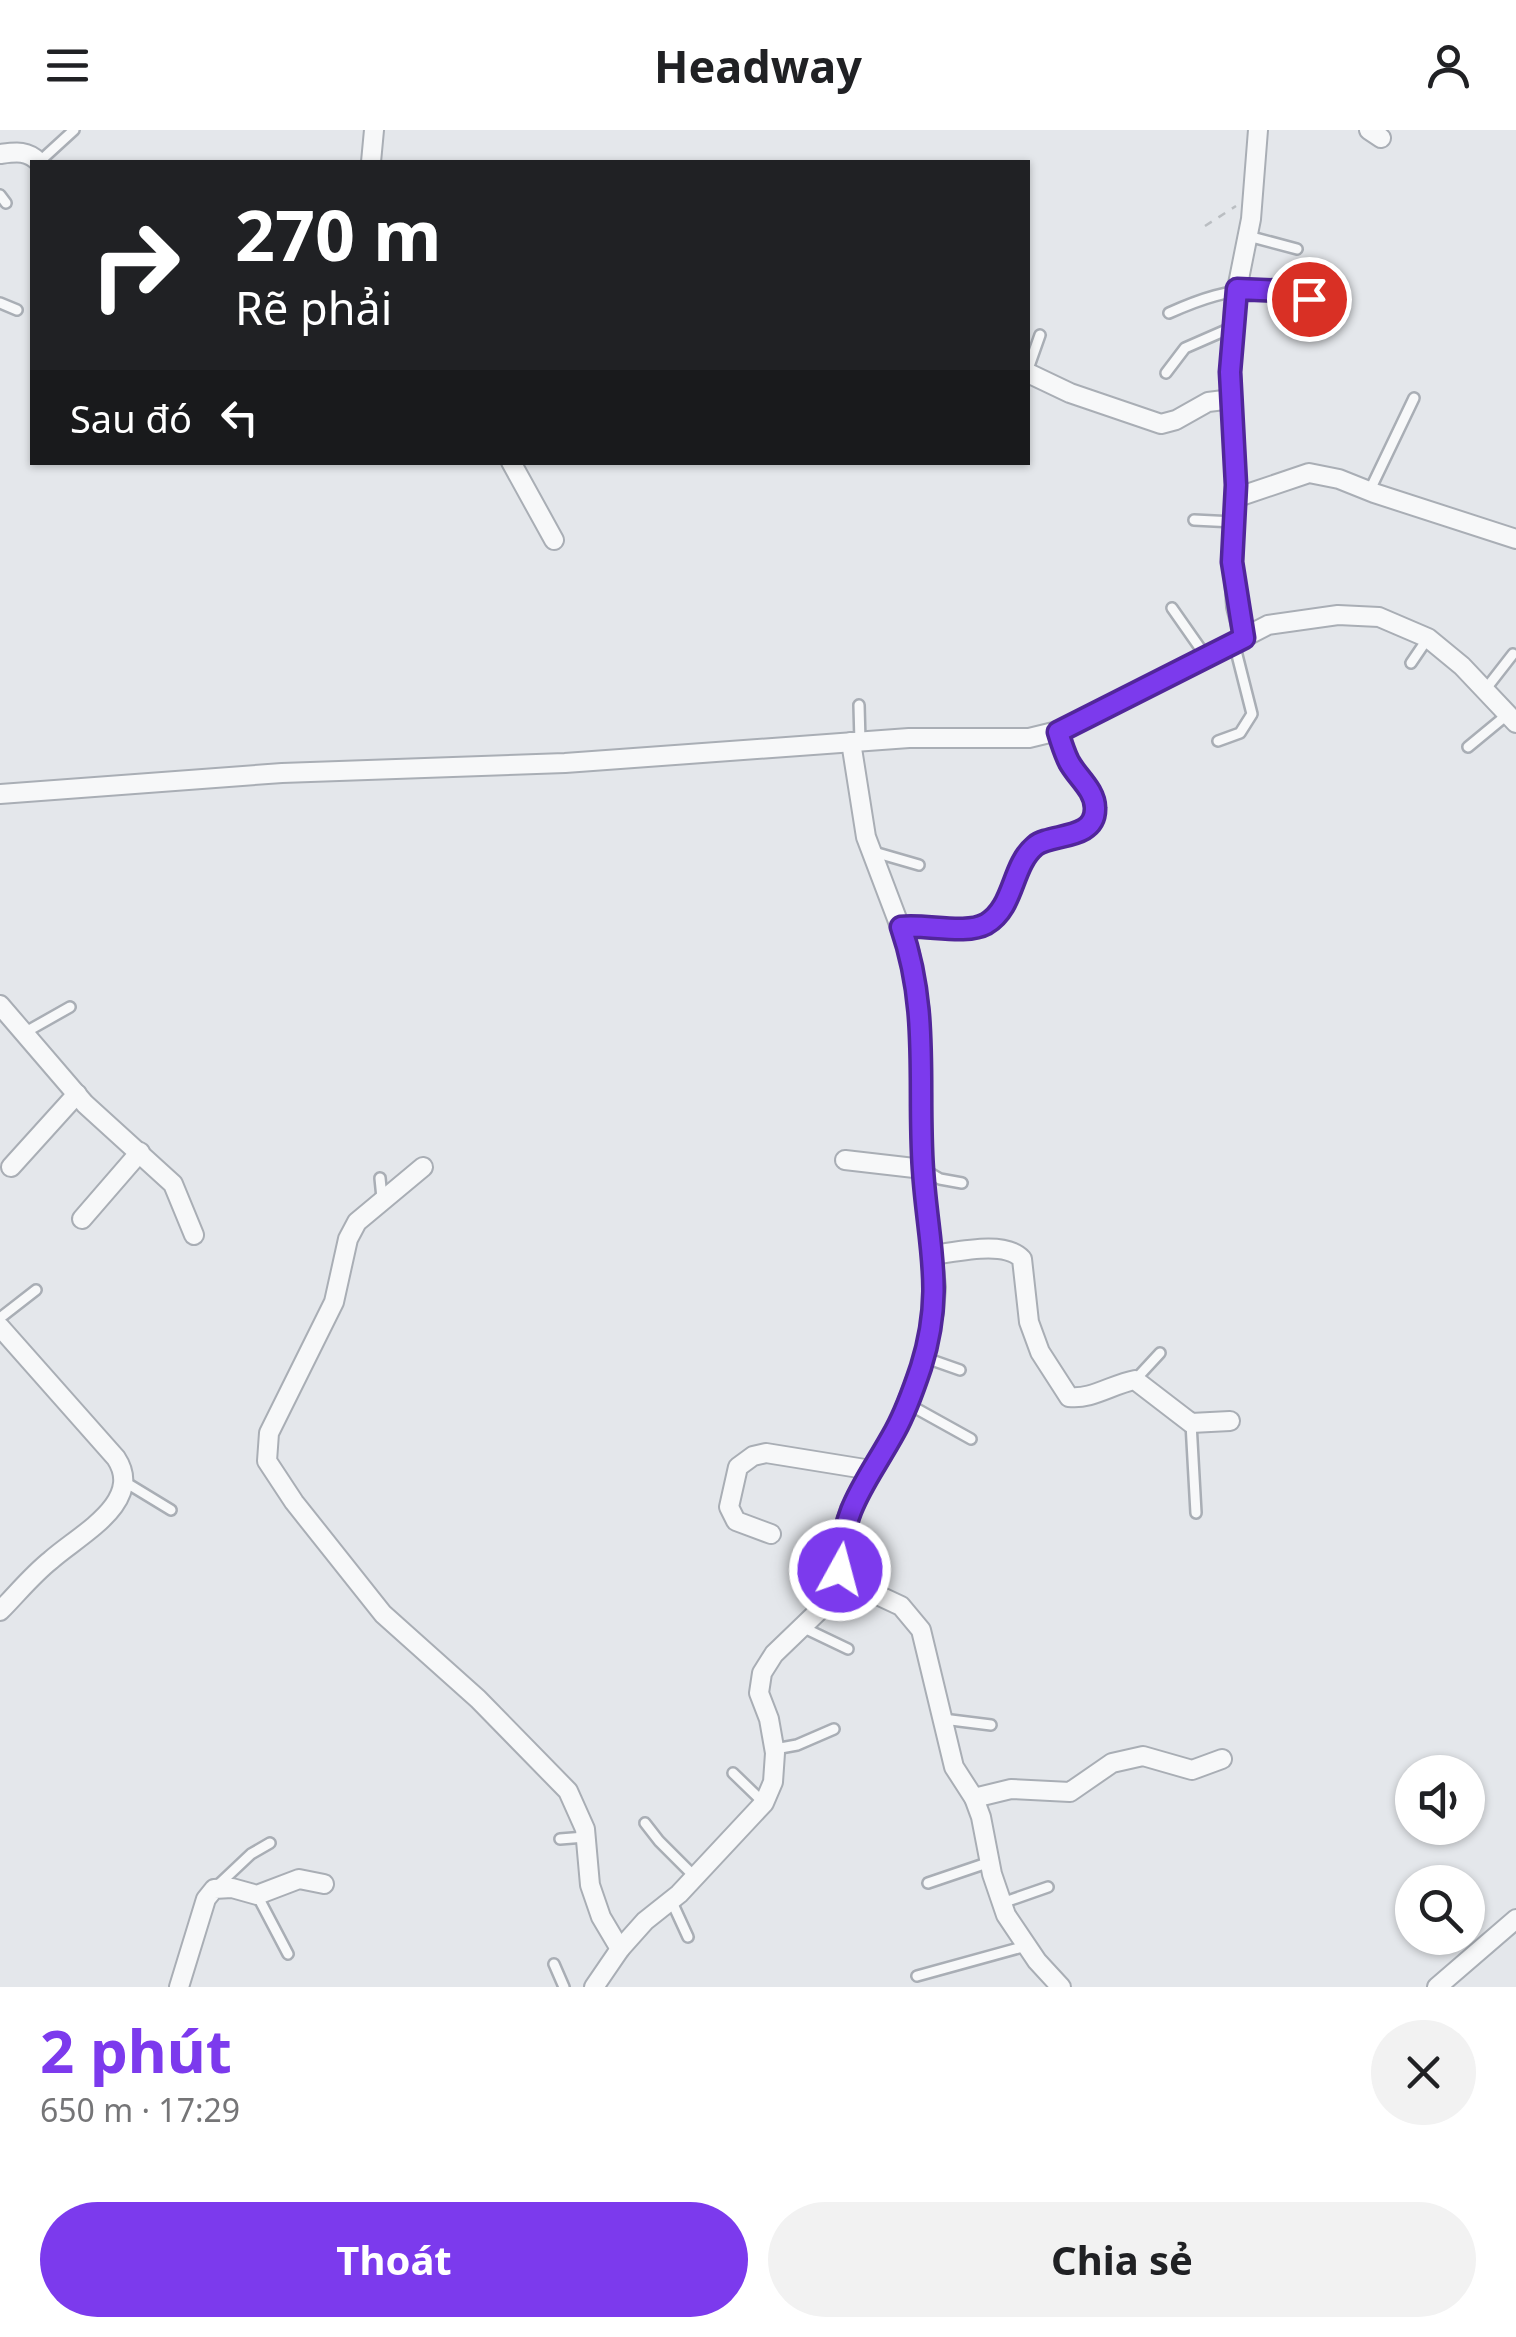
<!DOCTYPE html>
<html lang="vi">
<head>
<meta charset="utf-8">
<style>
	:root { --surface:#fff; --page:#f2f2f2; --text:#202124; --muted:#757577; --accent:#7c3aed }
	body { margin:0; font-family:"Noto Sans",sans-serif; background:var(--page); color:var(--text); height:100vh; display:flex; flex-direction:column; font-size:38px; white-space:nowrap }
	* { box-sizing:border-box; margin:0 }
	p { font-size:32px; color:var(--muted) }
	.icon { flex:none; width:55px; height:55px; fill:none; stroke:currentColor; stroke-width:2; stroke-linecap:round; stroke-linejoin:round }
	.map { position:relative; height:1857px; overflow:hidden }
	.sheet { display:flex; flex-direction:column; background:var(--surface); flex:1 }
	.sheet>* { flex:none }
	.top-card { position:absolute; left:30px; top:30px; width:1000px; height:305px; border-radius:0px; box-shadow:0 2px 8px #0004; background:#202124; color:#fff; overflow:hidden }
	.fabs { position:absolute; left:1395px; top:1625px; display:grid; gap:20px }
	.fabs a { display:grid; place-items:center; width:90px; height:90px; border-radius:50%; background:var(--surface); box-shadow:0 2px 8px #0004; font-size:50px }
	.pin { position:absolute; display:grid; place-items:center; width:85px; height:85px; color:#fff; margin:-42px; border:5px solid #fff; border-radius:50%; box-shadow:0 2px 10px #0007 }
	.me { position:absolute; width:110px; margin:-55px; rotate:7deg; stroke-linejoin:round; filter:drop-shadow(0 0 8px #0008) }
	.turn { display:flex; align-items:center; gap:35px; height:210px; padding:0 40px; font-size:45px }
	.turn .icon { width:130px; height:130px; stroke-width:2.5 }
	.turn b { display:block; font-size:70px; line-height:85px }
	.then { display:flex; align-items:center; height:95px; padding:0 40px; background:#0003; gap:20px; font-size:38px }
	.round { display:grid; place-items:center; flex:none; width:105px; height:105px; border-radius:52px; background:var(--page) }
	.summary { display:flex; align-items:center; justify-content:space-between; height:170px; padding:0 40px }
	h1 { font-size:60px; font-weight:700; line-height:75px; color:var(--accent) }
	.action { display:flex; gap:20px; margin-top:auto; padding:20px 40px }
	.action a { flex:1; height:115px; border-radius:60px; background:var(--accent); color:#fff; font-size:40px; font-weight:700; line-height:115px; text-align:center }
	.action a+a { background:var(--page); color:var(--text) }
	header { display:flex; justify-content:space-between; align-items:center; height:130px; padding:0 40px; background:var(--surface); font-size:45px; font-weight:700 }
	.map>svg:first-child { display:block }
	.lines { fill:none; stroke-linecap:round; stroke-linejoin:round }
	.lane-casing { stroke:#a9aeb5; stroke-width:14 }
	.street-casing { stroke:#a9aeb5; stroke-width:22 }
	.path { stroke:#babec2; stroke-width:2.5; stroke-dasharray:8 8; stroke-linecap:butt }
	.lane { stroke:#f7f8f9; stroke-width:9 }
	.street { stroke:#f7f8f9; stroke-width:18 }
	.route-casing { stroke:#51269a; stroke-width:25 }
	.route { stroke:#7c3aed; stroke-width:18 }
</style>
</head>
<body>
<header><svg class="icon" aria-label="menu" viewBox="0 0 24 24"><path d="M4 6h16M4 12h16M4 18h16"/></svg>Headway<svg class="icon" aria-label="person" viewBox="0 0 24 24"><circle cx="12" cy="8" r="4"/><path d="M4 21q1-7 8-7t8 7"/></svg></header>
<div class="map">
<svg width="1516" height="1857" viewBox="0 0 1516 1857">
	<rect width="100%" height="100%" fill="#e4e7eb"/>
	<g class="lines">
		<defs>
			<g id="lane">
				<polyline points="39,32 74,0"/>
				<polyline points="0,65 6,73"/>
				<polyline points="1248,106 1297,119"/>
				<polyline points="0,173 17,180"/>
				<path d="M1169,183C1238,152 1269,154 1339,180"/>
				<polyline points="1028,239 1040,205"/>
				<polyline points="1166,243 1185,218 1233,197"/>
				<polyline points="1369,362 1414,268"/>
				<polyline points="1194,390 1234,392"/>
				<polyline points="1172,478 1207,528"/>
				<polyline points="1411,533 1428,508"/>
				<polyline points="1485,560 1513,524"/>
				<polyline points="859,575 860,612"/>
				<polyline points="1218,611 1240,603 1252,584 1234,513"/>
				<polyline points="1468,617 1508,584"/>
				<polyline points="874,722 919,735"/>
				<polyline points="24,903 70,877"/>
				<polyline points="923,1039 940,1049 962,1053"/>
				<polyline points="380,1048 382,1068"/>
				<polyline points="0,1188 36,1160"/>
				<polyline points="923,1227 960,1240"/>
				<polyline points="1135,1250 1160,1223"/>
				<polyline points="908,1274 971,1309"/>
				<polyline points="1191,1293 1196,1383"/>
				<polyline points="125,1352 171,1380"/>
				<polyline points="802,1497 848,1519"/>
				<polyline points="943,1589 991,1595"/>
				<polyline points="775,1619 797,1615 834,1599"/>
				<polyline points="733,1643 764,1673"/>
				<polyline points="645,1693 659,1711 695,1747"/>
				<polyline points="560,1709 585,1707"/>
				<polyline points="928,1753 990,1732"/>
				<polyline points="216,1757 251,1724 270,1713"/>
				<polyline points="257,1765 288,1824"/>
				<polyline points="671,1770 688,1807"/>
				<polyline points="1002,1773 1048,1757"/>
				<polyline points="554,1834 564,1857"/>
				<polyline points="917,1846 1026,1816"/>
			</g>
			<g id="street">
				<polyline points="1369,0 1381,8"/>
				<path d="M0,24C16,22 27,20 39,32"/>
				<polyline points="371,32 374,0"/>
				<polyline points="1028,243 1070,263 1161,294 1176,290 1208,272 1232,269"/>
				<polyline points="511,332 554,410"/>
				<polyline points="1235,368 1309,343 1339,349 1374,363 1516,409"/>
				<polyline points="1244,508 1236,477 1233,432 1236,355 1231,242 1234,174 1251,89 1258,0"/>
				<polyline points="0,664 282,643 565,633 909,608 1029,608 1066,599 1268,495 1338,485 1379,487 1428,508 1462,536 1516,593"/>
				<path d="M901,797C927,794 965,805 986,794C1015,777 1011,736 1035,716C1050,703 1096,711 1095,678C1095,660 1077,646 1069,631C1064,622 1061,612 1058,602"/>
				<polyline points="0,875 85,974 173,1054 194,1105"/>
				<polyline points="845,1030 923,1039"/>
				<polyline points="11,1037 77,964"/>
				<polyline points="423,1037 357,1092 348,1109 334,1172 269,1303 267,1331 294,1372 383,1484 478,1569 568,1661 585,1699 590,1755 601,1787 620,1819"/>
				<polyline points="82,1089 140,1022"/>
				<path d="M933,1125C957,1122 1005,1110 1022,1129L1029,1192L1040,1222L1069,1267C1091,1270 1113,1254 1135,1250L1191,1293L1230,1291"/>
				<path d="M0,1197L116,1328C145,1372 79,1405 51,1430C32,1445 17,1464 0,1481"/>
				<polyline points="771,1404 736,1391 729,1377 738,1337 753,1326 766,1323 871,1340"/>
				<polyline points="839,1447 901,1476 921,1500 954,1637 974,1668 981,1687 992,1744 1006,1785 1037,1831 1061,1857"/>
				<polyline points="974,1668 1011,1659 1070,1662 1112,1633 1143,1626 1192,1640 1222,1629"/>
				<polyline points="179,1857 206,1769 214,1759 232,1758 257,1765 299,1749 324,1754"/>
				<polyline points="594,1857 620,1819 645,1791 679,1764 764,1673 773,1652 775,1623 769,1589 759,1563 762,1543 774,1524 828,1472 839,1447 841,1407 850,1379 897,1298 921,1236 934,1182 936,1157 923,1039 920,881 910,823 866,707 851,612"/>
				<polyline points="1437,1857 1516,1789"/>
			</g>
		</defs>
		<!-- lane casing -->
		<use href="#lane" class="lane-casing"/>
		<!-- street casing -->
		<use href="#street" class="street-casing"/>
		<!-- path -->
		<polyline class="path" points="1205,96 1236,76"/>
		<!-- lane -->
		<use href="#lane" class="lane"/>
		<!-- street -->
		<use href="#street" class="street"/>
	</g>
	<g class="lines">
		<defs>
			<path id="route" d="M840,1440C842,1376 866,1354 895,1301C906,1281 914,1258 921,1237C945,1161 928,1115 923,1040C917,955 930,881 901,797C926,794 966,805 986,794C1015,777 1011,736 1035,716C1050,703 1096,711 1095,678C1095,660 1077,647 1069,632C1064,622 1061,612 1058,602L1244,508L1232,432L1236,355L1230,242L1237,159L1287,161L1309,169"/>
		</defs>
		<!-- route casing -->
		<use href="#route" class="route-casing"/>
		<!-- route -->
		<use href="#route" class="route"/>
	</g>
</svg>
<div class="fabs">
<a><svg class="icon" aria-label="sound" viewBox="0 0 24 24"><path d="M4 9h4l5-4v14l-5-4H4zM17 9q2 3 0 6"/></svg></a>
<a><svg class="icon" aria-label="search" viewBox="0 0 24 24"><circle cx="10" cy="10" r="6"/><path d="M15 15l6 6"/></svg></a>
</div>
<div class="pin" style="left:1309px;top:169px;background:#d93025"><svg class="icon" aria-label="arrive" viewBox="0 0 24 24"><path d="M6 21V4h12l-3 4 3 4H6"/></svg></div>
<svg class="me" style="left:840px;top:1440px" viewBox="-20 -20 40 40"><circle r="17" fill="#7c3aed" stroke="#fff" stroke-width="3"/><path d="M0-11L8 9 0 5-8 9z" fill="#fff"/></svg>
<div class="top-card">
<div class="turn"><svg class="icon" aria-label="right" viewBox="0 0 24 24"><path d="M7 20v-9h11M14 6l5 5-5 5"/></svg><div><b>270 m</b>Rẽ phải</div></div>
<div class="then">Sau đó<svg class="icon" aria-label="left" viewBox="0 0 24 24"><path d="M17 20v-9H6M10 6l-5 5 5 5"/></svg></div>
</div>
</div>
<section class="sheet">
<div class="summary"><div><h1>2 phút</h1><p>650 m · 17:29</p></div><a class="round"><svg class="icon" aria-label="close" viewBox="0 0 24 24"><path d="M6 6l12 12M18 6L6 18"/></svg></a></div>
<div class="action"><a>Thoát</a><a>Chia sẻ</a></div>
</section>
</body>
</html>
